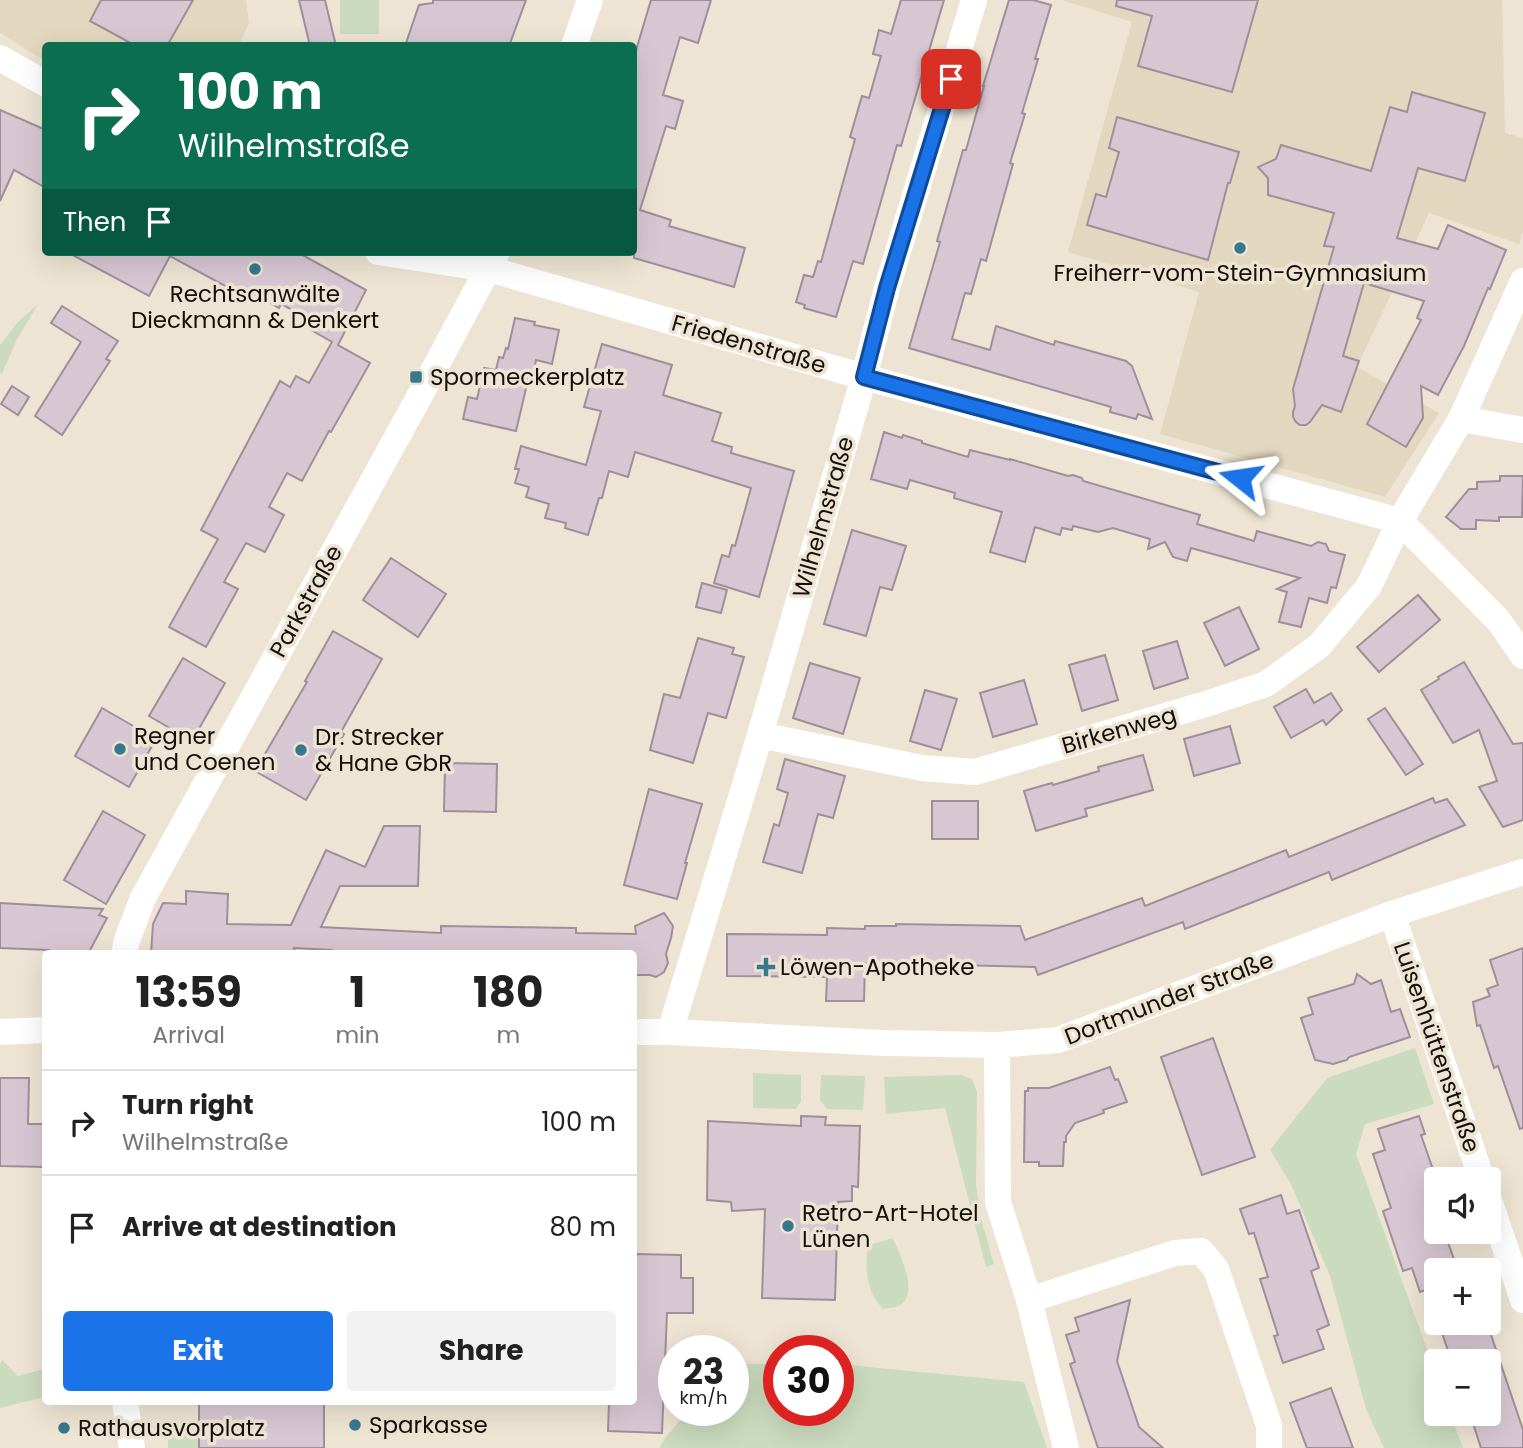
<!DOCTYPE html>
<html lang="en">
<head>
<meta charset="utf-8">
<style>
	:root { --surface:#fff; --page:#f2f2f2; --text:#222; --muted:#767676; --line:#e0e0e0; --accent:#1a73e8 }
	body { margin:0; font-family:Poppins,sans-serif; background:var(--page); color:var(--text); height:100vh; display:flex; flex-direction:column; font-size:26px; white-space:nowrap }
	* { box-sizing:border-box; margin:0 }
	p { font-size:23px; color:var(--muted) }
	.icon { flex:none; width:38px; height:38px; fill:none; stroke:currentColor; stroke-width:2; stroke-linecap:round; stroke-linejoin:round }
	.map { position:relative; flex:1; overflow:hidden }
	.drawer { position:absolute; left:42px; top:950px; width:595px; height:455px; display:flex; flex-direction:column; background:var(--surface); border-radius:7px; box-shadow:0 7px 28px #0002 }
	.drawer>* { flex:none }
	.top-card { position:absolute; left:42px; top:42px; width:595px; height:214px; border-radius:7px; box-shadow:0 7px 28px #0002; background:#0b6e4f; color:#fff; overflow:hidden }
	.tools { position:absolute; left:1424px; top:1167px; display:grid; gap:14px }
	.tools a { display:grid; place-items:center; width:77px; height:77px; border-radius:7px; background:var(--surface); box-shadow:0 7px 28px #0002; font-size:35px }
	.speed { position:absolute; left:658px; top:1335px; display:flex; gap:14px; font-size:35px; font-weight:700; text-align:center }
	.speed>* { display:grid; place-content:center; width:91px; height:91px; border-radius:50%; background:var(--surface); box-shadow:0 7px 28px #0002; line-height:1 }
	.speed small { font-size:18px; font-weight:400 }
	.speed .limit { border:10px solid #d22; background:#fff; color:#111 }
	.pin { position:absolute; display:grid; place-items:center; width:60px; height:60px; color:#fff; margin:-30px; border-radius:14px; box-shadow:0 4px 10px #0006 }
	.me { position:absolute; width:77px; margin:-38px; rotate:285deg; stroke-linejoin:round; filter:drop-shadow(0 0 5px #0008) }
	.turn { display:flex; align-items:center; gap:24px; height:147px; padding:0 21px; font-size:32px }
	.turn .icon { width:91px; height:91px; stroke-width:2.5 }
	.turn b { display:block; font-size:49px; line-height:60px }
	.then { display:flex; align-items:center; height:66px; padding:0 21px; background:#0003; gap:14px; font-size:26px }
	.eta { display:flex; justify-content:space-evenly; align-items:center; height:119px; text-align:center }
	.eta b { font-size:42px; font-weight:700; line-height:49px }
	.cta { display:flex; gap:14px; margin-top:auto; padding:14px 21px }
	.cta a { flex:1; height:80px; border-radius:7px; background:var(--accent); color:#fff; font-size:28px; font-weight:700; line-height:80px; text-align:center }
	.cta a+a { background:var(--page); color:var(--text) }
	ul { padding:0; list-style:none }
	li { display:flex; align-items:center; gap:21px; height:105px; padding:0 21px; border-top:2px solid var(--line) }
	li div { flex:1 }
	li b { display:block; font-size:26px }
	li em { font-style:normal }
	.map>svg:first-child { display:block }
	.built { fill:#e3d7bf }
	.green { fill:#cbdbbe }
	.building { fill:#d7c7d3; stroke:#9f8f9a; stroke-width:2 }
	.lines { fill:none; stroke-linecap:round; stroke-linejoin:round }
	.street { stroke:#fff; stroke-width:26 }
	.route-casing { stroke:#114b97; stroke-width:18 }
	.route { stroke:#1a73e8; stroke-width:12 }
	.poi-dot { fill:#38788c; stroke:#ede4d3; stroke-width:2.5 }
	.labels { text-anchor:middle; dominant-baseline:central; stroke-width:7; stroke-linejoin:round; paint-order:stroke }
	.poi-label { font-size:23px; fill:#14110b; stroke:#ede4d3; text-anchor:start }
	.street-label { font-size:23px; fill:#14110b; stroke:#ede4d3 }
</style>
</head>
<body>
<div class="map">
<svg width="1523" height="1448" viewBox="0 0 1523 1448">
	<rect width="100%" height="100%" fill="#ede4d3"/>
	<!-- built -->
	<g class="built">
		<polygon points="0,0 246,0 249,23 239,45 46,46 45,61 0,33"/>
		<polygon points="1062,0 1502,0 1505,133 1523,138 1523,232 1519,244 1429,213 1357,367 1439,413 1385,497 1160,434 1199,292 1068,252 1132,22"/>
	</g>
	<!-- green -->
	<g class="green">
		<rect x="340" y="0" width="39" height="34"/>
		<polygon points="38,304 16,341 2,374 0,373 0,345 18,322"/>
		<polygon points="1415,1048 1434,1104 1365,1124 1356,1154 1437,1377 1437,1414 1450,1414 1463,1448 1384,1448 1366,1409 1330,1276 1291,1184 1270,1150 1327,1078"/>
		<polygon points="753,1073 801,1075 801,1101 796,1109 753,1108"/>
		<polygon points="821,1075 865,1076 863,1110 827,1109 820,1100"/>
		<polygon points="961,1075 972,1079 977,1092 976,1185 981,1219 994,1264 986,1267 945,1108 886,1114 884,1077"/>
		<path d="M893,1238C899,1254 920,1293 900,1305C895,1308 888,1308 883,1309C880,1305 875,1300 873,1295C867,1284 864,1257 869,1245Z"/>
		<polygon points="2,1360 18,1376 45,1369 45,1397 0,1408 0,1364"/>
		<polygon points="733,1364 779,1364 779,1410 838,1410 838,1364 1024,1382 1047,1448 659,1448 666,1437 688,1411 733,1410"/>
		<polygon points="199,1429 199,1448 168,1448 168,1432"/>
	</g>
	<!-- building -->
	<g class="building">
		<polygon points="101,0 193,0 167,46 136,46 90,21"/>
		<polygon points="299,0 325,0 336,46 310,46"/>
		<polygon points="433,0 526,0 509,46 405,46 419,5 433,3"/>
		<polygon points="651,0 711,0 698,43 680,37 663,95 683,101 675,129 666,126 640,210 671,220 669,226 745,248 734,287 634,258 634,57"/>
		<polygon points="901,0 944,0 901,146 897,145 863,264 853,261 836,317 804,308 805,305 796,302 804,275 813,277 818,261 821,262 855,139 850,137 862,96 869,98 881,56 873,54 879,30 891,34"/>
		<polygon points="1009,0 1033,0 1051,5 1035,59 1038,59 1022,113 1025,114 1010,163 1013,164 986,261 981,259 971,294 965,293 952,339 990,350 996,326 1054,345 1055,341 1126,361 1132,366 1152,419 1138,414 1136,419 1110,412 1111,407 909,348 940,242 937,241 963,150 966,150 984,86 983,86"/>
		<polygon points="1117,0 1258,0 1232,92 1138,66 1152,16 1116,6"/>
		<polygon points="1412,92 1485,113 1465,181 1418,168 1397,238 1438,249 1448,225 1506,250 1490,289 1488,288 1464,346 1438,395 1421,386 1423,418 1406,447 1367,424 1421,320 1417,318 1424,301 1364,283 1343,356 1359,361 1341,412 1322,405 1310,422 1306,425 1300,425 1296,422 1293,417 1293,412 1295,406 1293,389 1334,247 1324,246 1334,213 1268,195 1268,178 1258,167 1276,159 1281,145 1371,171 1390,107 1407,112"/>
		<polygon points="0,110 46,130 46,188 14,170 0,201"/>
		<polygon points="1117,117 1239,152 1230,183 1228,183 1208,260 1087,225 1096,194 1106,197 1119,152 1109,148"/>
		<polygon points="67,252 297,252 366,290 338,345 370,363 331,432 329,431 302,481 287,473 269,507 284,515 265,552 246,543 224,582 238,589 206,647 169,627 218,539 201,530 280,381 290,387 296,376 309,383 332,342 311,330 315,323 281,304 279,308 260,297 257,301 228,284 227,287 170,256 149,296"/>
		<polygon points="62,306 118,341 106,359 110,361 62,435 35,416 81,342 51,323"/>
		<polygon points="515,318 535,322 534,325 559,330 552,364 536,360 532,381 528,380 516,431 463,419 468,397 477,399 484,368 496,370 499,357 503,358 506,348 508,349"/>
		<polygon points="602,344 672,365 663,395 721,413 712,441 732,447 731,453 794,471 759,597 714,583 722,555 729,557 732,545 735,546 751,488 635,452 628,477 609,471 602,498 599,498 588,535 565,528 566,523 545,518 549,504 526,497 529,487 515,483 519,469 515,469 521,446 586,465 601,411 584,407"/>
		<polygon points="12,386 29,397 18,415 1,404"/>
		<polygon points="884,432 902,438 903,435 922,441 922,443 968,457 970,450 1010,460 1010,459 1068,476 1073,475 1082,478 1083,481 1200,515 1197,524 1254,541 1257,531 1311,546 1318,542 1326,544 1329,551 1345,555 1336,588 1331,587 1327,603 1309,598 1301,627 1279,622 1287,592 1277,589 1300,578 1191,548 1187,561 1173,557 1165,542 1148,549 1150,539 1113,528 1098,532 1073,526 1072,530 1062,528 1060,535 1035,527 1025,562 990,552 1002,512 954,498 955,493 910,480 907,489 871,479"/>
		<polygon points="1500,476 1523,476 1522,517 1499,517 1499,521 1476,520 1476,529 1461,529 1446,517 1469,489 1477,489 1477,482 1500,481"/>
		<polygon points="852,530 906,546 892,590 880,587 866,636 824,624"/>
		<polygon points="391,558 446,594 418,637 363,600"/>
		<polygon points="702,583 727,590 721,613 696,607"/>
		<polygon points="1418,595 1440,620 1379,672 1357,647"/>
		<polygon points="1239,607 1259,649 1225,666 1204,623"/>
		<polygon points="333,631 382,659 341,732 344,734 306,800 255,771 307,682 305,681"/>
		<polygon points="698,638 734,648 732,654 744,657 726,718 708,713 693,763 650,750 664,694 680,698"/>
		<polygon points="1177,641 1188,678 1154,689 1143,651"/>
		<polygon points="1105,655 1118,700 1082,711 1069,665"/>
		<polygon points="183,658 225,683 192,741 149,716"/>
		<polygon points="1464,662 1513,744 1523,743 1523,820 1503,827 1479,787 1497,781 1479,730 1453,743 1421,690 1439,679 1438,677"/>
		<polygon points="810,663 860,678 843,734 793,718"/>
		<polygon points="1024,680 1037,724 993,737 980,693"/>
		<polygon points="1306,689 1314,703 1331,693 1342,710 1326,725 1323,720 1291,738 1274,707"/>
		<polygon points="925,690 957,699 941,750 910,741"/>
		<polygon points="102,708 156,739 129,787 75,756"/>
		<polygon points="1385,708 1423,764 1406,775 1368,719"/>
		<polygon points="1230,726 1240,763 1194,776 1184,739"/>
		<polygon points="1143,755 1153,790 1085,809 1087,816 1036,831 1024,791 1052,783 1053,785 1099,771 1098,767"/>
		<polygon points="785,759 845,776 833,818 818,814 802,873 763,862 774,824 779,826 788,793 777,789"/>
		<polygon points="445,763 497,764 496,812 444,811"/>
		<polygon points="649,789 702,804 685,863 687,863 677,899 624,885"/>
		<polygon points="1433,798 1435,803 1447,799 1465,825 1332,880 1329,872 1185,929 1183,922 1038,975 1035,967 865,963 864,1001 826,1001 827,977 727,976 727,934 827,935 827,928 865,929 865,926 896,926 896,924 1020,926 1025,940 1142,898 1145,906 1286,850 1289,857"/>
		<rect x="932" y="801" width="46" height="38"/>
		<polygon points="103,811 145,835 106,904 64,880"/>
		<polygon points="384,826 420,826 418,886 340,886 321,927 441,933 441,926 576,928 576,933 636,934 635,926 664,913 673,926 671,938 666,954 668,963 664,972 656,977 650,975 634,975 634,954 332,954 332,950 294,948 294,954 151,954 153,924 163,903 186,904 186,891 228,894 227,924 291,925 326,850 365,867"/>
		<polygon points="0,903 103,909 99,915 107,918 88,954 48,954 49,950 0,948"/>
		<polygon points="1523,948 1523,1128 1520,1129 1498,1066 1494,1068 1480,1025 1477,1026 1473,1002 1490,996 1487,989 1498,985 1490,960"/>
		<polygon points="1357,974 1371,984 1381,980 1391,1012 1400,1009 1410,1037 1349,1057 1347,1060 1333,1064 1315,1060 1301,1018 1313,1014 1308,998 1354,984"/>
		<polygon points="1213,1038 1255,1157 1202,1175 1161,1057"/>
		<polygon points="1110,1067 1115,1080 1118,1079 1127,1102 1103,1110 1104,1113 1075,1123 1066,1136 1066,1142 1064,1142 1063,1166 1039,1166 1039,1162 1024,1162 1025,1091 1028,1091 1028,1088 1049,1088"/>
		<polygon points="0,1078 29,1078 28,1124 46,1124 46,1167 0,1166"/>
		<polygon points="801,1116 826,1117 825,1125 860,1126 858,1187 852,1186 852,1201 838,1202 835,1300 762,1298 765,1209 732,1211 731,1202 707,1200 708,1121 801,1126"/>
		<polygon points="1419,1116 1425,1134 1421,1135 1437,1181 1437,1232 1444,1232 1458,1270 1437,1270 1437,1286 1420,1292 1412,1268 1403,1271 1383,1211 1391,1208 1373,1154 1385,1150 1378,1129"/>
		<polygon points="1281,1195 1287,1214 1299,1210 1319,1268 1311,1271 1329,1325 1317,1330 1324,1349 1283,1363 1274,1336 1278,1335 1260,1279 1268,1277 1254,1233 1249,1234 1240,1209"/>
		<polygon points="634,1254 681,1255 681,1278 693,1278 693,1313 667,1313 662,1433 608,1431 609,1402 634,1402"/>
		<polygon points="1130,1300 1117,1361 1139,1427 1163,1448 1098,1448 1070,1364 1075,1362 1066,1335 1079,1331 1075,1318"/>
		<polygon points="1472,1323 1487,1323 1523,1430 1523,1448 1481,1448 1470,1414 1489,1414 1489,1362 1452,1362 1442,1333"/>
		<polygon points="1331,1388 1353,1448 1307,1448 1290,1403"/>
		<rect x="199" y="1402" width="125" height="46"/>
	</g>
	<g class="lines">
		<!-- street -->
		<g class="street">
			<polyline points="574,46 590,0"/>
			<polyline points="0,58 46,84"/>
			<polyline points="378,252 489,269 864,377 1400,521 1499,621 1523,656"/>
			<polyline points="1461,419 1523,430"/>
			<polyline points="760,735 922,768 975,772 1206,704 1266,684 1319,646 1369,586 1400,521 1461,419 1523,281"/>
			<polyline points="1392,914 1482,1180"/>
			<polyline points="124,954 127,940 143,898 424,388 497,252"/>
			<polyline points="0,1032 46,1030"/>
			<polyline points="634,1032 670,1032 885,1043 997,1045 1058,1040 1392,914 1523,872"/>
			<polyline points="670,1032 760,735 864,377 887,288 974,0"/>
			<polyline points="997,1045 998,1202 1029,1300 1066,1448"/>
			<polyline points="1489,1200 1523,1300"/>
			<polyline points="1029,1300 1175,1253 1201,1251 1216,1269 1269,1425 1269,1448"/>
			<polyline points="125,1402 132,1448"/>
		</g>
	</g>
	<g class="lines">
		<defs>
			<polyline id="route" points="951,79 887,288 864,377 1240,478"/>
		</defs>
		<!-- route casing -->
		<use href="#route" class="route-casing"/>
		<!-- route -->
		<use href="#route" class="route"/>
	</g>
	<!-- markers -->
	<g class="poi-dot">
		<circle cx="1240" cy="248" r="7"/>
		<circle cx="255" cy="269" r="7"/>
		<rect x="409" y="370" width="14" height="14" rx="3.5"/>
		<circle cx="120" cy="749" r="7"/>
		<circle cx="301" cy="750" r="7"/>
		<path d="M762.5 956.5h7v7h7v7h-7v7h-7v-7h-7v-7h7z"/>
		<circle cx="788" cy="1226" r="7"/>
		<circle cx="355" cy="1425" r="7"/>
		<circle cx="64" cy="1428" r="7"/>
	</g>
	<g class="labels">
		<!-- poi labels -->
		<g class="poi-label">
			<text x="1240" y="273" text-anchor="middle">Freiherr-vom-Stein-Gymnasium</text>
			<text x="255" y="294" text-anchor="middle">Rechtsanwälte<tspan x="255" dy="26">Dieckmann &amp; Denkert</tspan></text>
			<text x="430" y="377">Spormeckerplatz</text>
			<text x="134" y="736">Regner<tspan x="134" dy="26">und Coenen</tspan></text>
			<text x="315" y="737">Dr. Strecker<tspan x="315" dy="26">&amp; Hane GbR</tspan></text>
			<text x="780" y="967">Löwen-Apotheke</text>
			<text x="802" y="1213">Retro-Art-Hotel<tspan x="802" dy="26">Lünen</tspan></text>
			<text x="369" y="1425">Sparkasse</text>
			<text x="78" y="1428">Rathausvorplatz</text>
		</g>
		<!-- street labels -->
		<g class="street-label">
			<text transform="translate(749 344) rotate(16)">Friedenstraße</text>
			<text transform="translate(823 517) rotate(-74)">Wilhelmstraße</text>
			<text transform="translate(306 601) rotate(-61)">Parkstraße</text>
			<text transform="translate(1119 730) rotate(-16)">Birkenweg</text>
			<text transform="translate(1169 998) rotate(-21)">Dortmunder Straße</text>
			<text transform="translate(1437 1047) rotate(71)">Luisenhüttenstraße</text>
		</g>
	</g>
</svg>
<div class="tools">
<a><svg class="icon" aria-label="sound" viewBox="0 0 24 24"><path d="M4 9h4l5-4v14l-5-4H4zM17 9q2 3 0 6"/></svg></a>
<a>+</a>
<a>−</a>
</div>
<div class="speed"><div>23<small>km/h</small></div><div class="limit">30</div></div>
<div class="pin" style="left:951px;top:79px;background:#d93025"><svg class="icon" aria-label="arrive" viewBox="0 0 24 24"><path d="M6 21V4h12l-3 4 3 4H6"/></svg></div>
<svg class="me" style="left:1240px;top:478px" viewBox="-20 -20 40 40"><path d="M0-17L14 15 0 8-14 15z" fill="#1a73e8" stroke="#fff" stroke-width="4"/></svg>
<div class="top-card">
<div class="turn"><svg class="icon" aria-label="right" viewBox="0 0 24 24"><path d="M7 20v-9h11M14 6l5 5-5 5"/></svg><div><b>100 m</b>Wilhelmstraße</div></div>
<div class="then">Then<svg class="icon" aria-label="arrive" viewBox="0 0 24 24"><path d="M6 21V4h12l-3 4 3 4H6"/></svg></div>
</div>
<section class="drawer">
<div class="eta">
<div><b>13:59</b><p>Arrival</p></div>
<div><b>1</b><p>min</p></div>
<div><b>180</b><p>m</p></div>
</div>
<ul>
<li><svg class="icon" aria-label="right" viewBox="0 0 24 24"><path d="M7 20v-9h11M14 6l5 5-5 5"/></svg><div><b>Turn right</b><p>Wilhelmstraße</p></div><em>100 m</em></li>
<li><svg class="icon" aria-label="arrive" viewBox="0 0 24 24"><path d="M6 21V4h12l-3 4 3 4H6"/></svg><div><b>Arrive at destination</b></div><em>80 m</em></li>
</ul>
<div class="cta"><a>Exit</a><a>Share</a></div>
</section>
</div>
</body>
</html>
